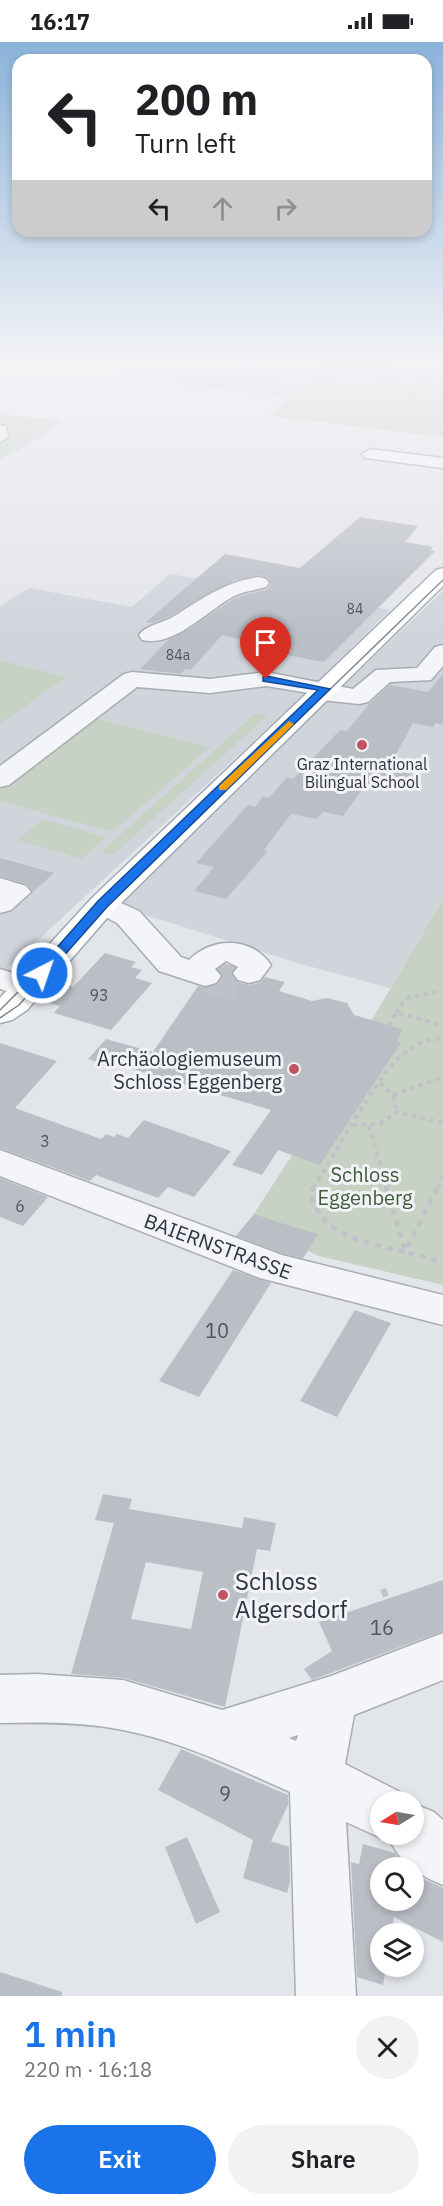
<!DOCTYPE html>
<html lang="en">
<head>
<meta charset="utf-8">
<style>
	:root { --surface:#fff; --page:#f2f2f2; --text:#202124; --muted:#757577; --accent:#1a73e8 }
	body { margin:0; font-family:"IBM Plex Sans",sans-serif; background:var(--page); color:var(--text); height:100vh; display:flex; flex-direction:column; font-size:22px; white-space:nowrap }
	* { box-sizing:border-box; margin:0 }
	p { font-size:20px; color:var(--muted) }
	.icon { flex:none; width:33px; height:33px; fill:none; stroke:currentColor; stroke-width:2; stroke-linecap:round; stroke-linejoin:round }
	.map { position:relative; height:1954px; overflow:hidden }
	.sheet { display:flex; flex-direction:column; background:var(--surface); flex:1 }
	.sheet>* { flex:none }
	.hud { position:absolute; left:12px; top:12px; width:420px; height:183px; border-radius:18px; box-shadow:0 3px 9px #0003; background:#fff; color:var(--text); overflow:hidden }
	.needle { width:39px; rotate:259deg }
	.fabs { position:absolute; left:370px; top:1749px; display:grid; gap:12px }
	.fabs a { display:grid; place-items:center; width:54px; height:54px; border-radius:50%; background:var(--surface); box-shadow:0 3px 9px #0003; font-size:30px }
	.pin { position:absolute; display:grid; place-items:center; width:51px; height:51px; color:#fff; margin:-62px -26px; border-radius:50% 50% 50% 0; rotate:-45deg; box-shadow:0 0 6px #0007 }
	.pin .icon { rotate:45deg }
	.me { position:absolute; width:66px; margin:-33px; rotate:41deg; stroke-linejoin:round; filter:drop-shadow(0 0 4px #0008) }
	.turn { display:flex; align-items:center; gap:21px; height:126px; padding:0 24px; font-size:27px }
	.turn .icon { width:78px; height:78px; stroke-width:2.5 }
	.turn b { display:block; font-size:42px; line-height:51px }
	.lanes { display:flex; align-items:center; height:57px; padding:0 24px; background:#0003; justify-content:center; gap:30px; direction:ltr }
	.lanes .off { opacity:.35 }
	.round { display:grid; place-items:center; flex:none; width:63px; height:63px; border-radius:32px; background:var(--page) }
	.head { display:flex; align-items:center; justify-content:space-between; height:102px; padding:0 24px }
	h1 { font-size:36px; font-weight:600; line-height:45px; color:var(--accent) }
	.cta { display:flex; gap:12px; margin-top:auto; padding:12px 24px }
	.cta a { flex:1; height:69px; border-radius:36px; background:var(--accent); color:#fff; font-size:24px; font-weight:600; line-height:69px; text-align:center }
	.cta a+a { background:var(--page); color:var(--text) }
	.status { display:flex; justify-content:space-between; align-items:center; height:42px; padding:0 30px; background:var(--surface); direction:ltr }
	.status svg { height:16px; fill:currentColor }
	.map>svg:first-child { display:block }
	.built { fill:#d0d4db }
	.green { fill:#c7d2c4 }
	.building { fill:#babec5; fill-rule:evenodd }
	.lines { fill:none; stroke-linecap:round; stroke-linejoin:round }
	.minor-tunnel { stroke:#bec1c7; stroke-width:34; stroke-dasharray:34 16; stroke-linecap:butt }
	.minor-casing { stroke:#a8acb3; stroke-width:3 }
	.major-casing { stroke:#a2a9b4; stroke-width:3 }
	.path-far3 { stroke:#c0c2c8; stroke-width:2; stroke-dasharray:2 2; stroke-linecap:butt }
	.path-far2 { stroke:#c0c2c8; stroke-width:4; stroke-dasharray:4.5 4.5; stroke-linecap:butt }
	.path-far1 { stroke:#c0c2c8; stroke-width:4.5; stroke-dasharray:6 6; stroke-linecap:butt }
	.path { stroke:#c0c2c8; stroke-width:6; stroke-dasharray:8 8; stroke-linecap:butt }
	.minor { fill:#f4f5f8; fill-rule:evenodd }
	.major { fill:#fff; fill-rule:evenodd }
	.tram { stroke:#7d8491; stroke-width:1.5 }
	.route { fill:#1a73e8; stroke:#114b97; stroke-width:1.5 }
	.slow { fill:#f59e0b }
	.poi-dot { fill:#c25360; stroke:#f1f3f7; stroke-width:2 }
	.labels { text-anchor:middle; dominant-baseline:central; stroke-width:6; stroke-linejoin:round; paint-order:stroke }
	.far-number-label { font-size:14px; fill:#505560 }
	.far-poi-label { font-size:16px; fill:#2c323f; stroke:#f1f3f7 }
	.number-label { font-size:16px; fill:#505560 }
	.poi-label { font-size:20px; fill:#2c323f; stroke:#f1f3f7; text-anchor:end }
	.park-label { font-size:20px; fill:#3f5a3a; stroke:#f1f3f7 }
	.street-label { font-size:20px; fill:#2c323f; stroke:#f1f3f7 }
	.near-number-label { font-size:20px; fill:#505560 }
	.near-poi-label { font-size:24px; fill:#2c323f; stroke:#f1f3f7; text-anchor:start }
</style>
</head>
<body>
<div class="status"><b>16:17</b><svg viewBox="0 0 49 12"><path d="M0 12V9h3v3zM5 12V6h3v6zM10 12V3h3v9zM15 12V0h3v12zM26 1h20v11H26zM47 4h2v5h-2z"/></svg></div>
<div class="map">
<svg width="443" height="1954" viewBox="0 0 443 1954">
	<rect width="100%" height="100%" fill="#e2e5e9"/>
	<!-- built -->
	<g class="built">
		<polygon points="142,319 443,319 443,395 270,374 288,355 113,340"/>
		<polygon points="0,372 63,378 40,396 0,419"/>
		<polygon points="170,532 390,568 311,646 0,933 0,682 66,635 0,618 0,564 29,546 132,565"/>
		<polygon points="443,549 443,857 390,946 301,922 114,863"/>
	</g>
	<!-- green -->
	<g class="green">
		<polygon points="413,333 421,333 422,340 443,341 443,395 270,374 303,341 376,336 376,341 414,342"/>
		<polygon points="0,373 58,378 0,416"/>
		<polygon points="0,618 67,635 0,682"/>
		<polygon points="256,671 267,674 113,813 101,810"/>
		<polygon points="90,675 210,705 112,790 0,759 0,744"/>
		<polygon points="43,777 106,795 82,817 17,798"/>
		<polygon points="443,857 443,1243 319,1214 308,1209 301,1219 232,1200 254,1172 292,1113"/>
	</g>
	<!-- building -->
	<g class="building">
		<polygon points="314,318 395,318 401,341 376,341 376,338 317,338"/>
		<polygon points="175,325 274,326 274,348 234,347 175,339"/>
		<polygon points="360,475 418,484 405,500 433,505 430,508 435,509 324,620 287,613 291,608 222,593 191,628 185,627 181,632 140,627 168,598 191,586 235,556 267,547 271,542 268,536 260,533 234,539 170,574 152,581 146,580 225,512 300,526"/>
		<polygon points="443,632 443,683 435,681 433,685 413,681 391,721 415,725 396,750 365,744 343,774 323,770 316,777 291,772 264,808 268,809 226,857 194,849 214,825 196,821 248,763 255,765 263,754 269,756 287,735 293,737 340,688 347,689 369,662 390,643 428,650"/>
		<polygon points="0,816 54,831 33,850 27,842 0,834"/>
		<polygon points="105,911 136,920 131,925 142,928 135,936 152,941 111,988 54,971 60,964 49,961 66,943 73,945"/>
		<polygon points="222,925 233,927 231,932 237,940 250,943 261,940 265,935 285,940 279,949 312,959 327,956 347,961 354,973 402,987 397,1000 401,1001 320,1123 278,1108 262,1133 232,1123 271,1068 116,1022 113,1026 88,1017 106,997 153,1010 198,944 206,946 218,942 223,934 218,927"/>
		<polygon points="0,1001 57,1019 15,1066 101,1097 106,1092 114,1095 117,1092 128,1096 144,1078 231,1109 194,1155 168,1145 158,1156 96,1133 90,1139 0,1106"/>
		<polygon points="0,1136 48,1155 23,1184 0,1175"/>
		<polygon points="254,1172 284,1182 318,1192 303,1216 283,1211 236,1194"/>
		<polygon points="233,1228 271,1241 199,1355 159,1339"/>
		<polygon points="355,1268 391,1281 337,1375 300,1359"/>
		<path d="M103,1452L132,1457L129,1467L194,1478L242,1486L244,1475L276,1481L270,1509L257,1507L225,1665L124,1636L71,1632L114,1481L95,1478ZM146,1520L203,1530L191,1587L131,1577Z"/>
		<polygon points="443,1538 443,1589 312,1638 304,1627 332,1609 319,1580"/>
		<polygon points="181,1707 288,1753 288,1763 271,1799 289,1805 290,1840 287,1851 243,1836 253,1798 158,1748"/>
		<polygon points="187,1795 220,1870 196,1882 165,1805"/>
		<polygon points="363,1802 395,1811 403,1821 403,1826 381,1826 381,1858 414,1858 414,1832 443,1846 443,1900 394,1875 392,1892 381,1892 381,1924 386,1924 383,1943 357,1935 351,1820 359,1822"/>
		<polygon points="0,1930 62,1950 62,1954 0,1954"/>
	</g>
	<g class="lines">
		<!-- minor-tunnel -->
		<polyline class="minor-tunnel" points="205,934 240,943 249,931"/>
		<defs>
			<g id="minor">
				<polygon points="0,383 6,384 8,395 0,400"/>
				<polygon points="371,407 443,416 443,426 365,416 362,412"/>
				<path d="M259,535L266,537L269,541L266,545C255,548 245,549 234,554C208,568 174,606 142,598L139,593C145,584 161,581 171,576C201,558 223,540 259,535Z"/>
				<polygon points="443,603 443,624 431,638 390,640 368,660 359,662 312,657 309,651 266,644 210,651 137,645 9,743 0,745 0,724 124,632 132,630 210,637 266,630 353,647 376,628 417,626 435,605"/>
				<polygon points="0,836 26,844 31,850 11,868 0,871"/>
				<path d="M103,853L139,869L181,915L189,918C212,895 251,894 271,923L260,938L249,941L238,938L233,931L238,925L226,919L215,927L221,934L216,941L205,944L159,929L117,881L92,868L88,862L92,856Z"/>
				<polygon points="0,927 40,939 45,946 40,953 29,956 0,947"/>
				<polygon points="0,1108 282,1213 443,1253 443,1283 260,1236 0,1134"/>
				<path d="M443,1591V1638L354,1673L345,1722L400,1750L404,1760H381V1792H414V1762L434,1770L443,1778V1843C418,1833 398,1819 388,1794L381,1796L346,1780L356,1954H296L290,1750C236,1726 181,1699 123,1688C84,1680 40,1680 0,1681V1633L37,1632L123,1638L222,1668L331,1634ZM298,1693L296,1699L289,1696Z"/>
			</g>
			<polygon id="major" points="443,526 443,544 114,868 27,968 12,978 0,981 0,956 92,856 436,528"/>
		</defs>
		<!-- minor casing -->
		<use href="#minor" class="minor-casing"/>
		<!-- major casing -->
		<use href="#major" class="major-casing"/>
		<!-- path-far3 -->
		<g class="path-far3">
			<polyline points="407,319 411,331 431,332"/>
			<polyline points="359,330 397,330"/>
			<polyline points="398,333 397,330 411,331"/>
			<polyline points="358,367 397,371 425,344 424,331"/>
			<polyline points="278,609 289,611"/>
		</g>
		<!-- path-far2 -->
		<g class="path-far2">
			<polyline points="396,971 406,956 443,949"/>
			<polyline points="389,984 396,971 443,983"/>
			<polyline points="380,1041 393,1053 397,1070"/>
			<polyline points="393,1053 443,1035"/>
			<polyline points="353,1083 380,1082 397,1070 443,1081"/>
			<polyline points="369,1084 387,1146"/>
			<path d="M313,1146C339,1106 362,1061 391,1024C401,1011 426,994 443,997"/>
			<polyline points="438,1146 443,1135"/>
		</g>
		<!-- path-far1 -->
		<g class="path-far1">
			<path d="M314,1144L310,1151C323,1196 365,1200 405,1210L438,1144"/>
			<polyline points="386,1144 405,1210 443,1220"/>
		</g>
		<!-- path -->
		<polyline class="path" points="383,1547 387,1557"/>
		<!-- minor -->
		<use href="#minor" class="minor"/>
		<!-- major -->
		<use href="#major" class="major"/>
		<!-- tram -->
		<g class="tram">
			<polyline points="0,968 30,938"/>
			<polyline points="0,976 19,963 108,862 443,538"/>
		</g>
	</g>
	<!-- sky -->
	<linearGradient id="sky" x2="0" y2="1"><stop stop-color="#8bb3da"/><stop offset="0.54" stop-color="#f2f3f5"/><stop offset="1" stop-color="#f2f3f5" stop-opacity="0"/></linearGradient>
	<rect width="443" height="592" fill="url(#sky)"/>
	<!-- route -->
	<polygon class="route" points="266,634 330,647 107,865 46,934 37,934 37,928 98,859 318,648 263,639 263,635"/>
	<!-- slow -->
	<polygon class="slow" points="289,679 294,682 292,684 226,748 219,748 219,744"/>
	<!-- markers -->
	<g class="poi-dot">
		<circle cx="362" cy="703" r="6"/>
		<circle cx="294" cy="1027" r="6"/>
		<circle cx="223" cy="1553" r="6"/>
	</g>
	<g class="labels">
		<!-- far-number labels -->
		<g class="far-number-label">
			<text x="355" y="567">84</text>
			<text x="178" y="613">84a</text>
		</g>
		<!-- far-poi labels -->
		<g class="far-poi-label">
			<text x="362" y="722">Graz International<tspan x="362" dy="18">Bilingual School</tspan></text>
		</g>
		<!-- number labels -->
		<g class="number-label">
			<text x="99" y="953">93</text>
			<text x="45" y="1099">3</text>
			<text x="20" y="1164">6</text>
		</g>
		<!-- poi labels -->
		<g class="poi-label">
			<text x="282" y="1016">Archäologiemuseum<tspan x="282" dy="23">Schloss Eggenberg</tspan></text>
		</g>
		<!-- park labels -->
		<g class="park-label">
			<text x="365" y="1132">Schloss<tspan x="365" dy="23">Eggenberg</tspan></text>
		</g>
		<!-- street labels -->
		<g class="street-label">
			<text transform="translate(218 1204) rotate(20)">BAIERNSTRASSE</text>
		</g>
		<!-- near-number labels -->
		<g class="near-number-label">
			<text x="217" y="1288">10</text>
			<text x="382" y="1585">16</text>
			<text x="225" y="1751">9</text>
		</g>
		<!-- near-poi labels -->
		<g class="near-poi-label">
			<text x="235" y="1539">Schloss<tspan x="235" dy="28">Algersdorf</tspan></text>
		</g>
	</g>
</svg>
<div class="fabs">
<a><svg class="needle" viewBox="-14 -14 28 28"><path d="M0-13l5 13h-10z" fill="#e53935"/><path d="M0 13l5-13h-10z" fill="#757577"/></svg></a>
<a><svg class="icon" aria-label="search" viewBox="0 0 24 24"><circle cx="10" cy="10" r="6"/><path d="M15 15l6 6"/></svg></a>
<a><svg class="icon" aria-label="layers" viewBox="0 0 24 24"><path d="M12 4l9 5-9 5-9-5zM3 14l9 5 9-5"/></svg></a>
</div>
<div class="pin" style="left:266px;top:637px;background:#d93025"><svg class="icon" aria-label="arrive" viewBox="0 0 24 24"><path d="M6 21V4h12l-3 4 3 4H6"/></svg></div>
<svg class="me" style="left:42px;top:931px" viewBox="-20 -20 40 40"><circle r="17" fill="#1a73e8" stroke="#fff" stroke-width="3"/><path d="M0-11L8 9 0 5-8 9z" fill="#fff"/></svg>
<div class="hud">
<div class="turn"><svg class="icon" aria-label="left" viewBox="0 0 24 24"><path d="M17 20v-9H6M10 6l-5 5 5 5"/></svg><div><b>200 m</b>Turn left</div></div>
<div class="lanes"><svg class="icon" aria-label="left" viewBox="0 0 24 24"><path d="M17 20v-9H6M10 6l-5 5 5 5"/></svg><svg class="icon off" aria-label="ahead" viewBox="0 0 24 24"><path d="M12 20V5M6 11l6-6 6 6"/></svg><svg class="icon off" aria-label="right" viewBox="0 0 24 24"><path d="M7 20v-9h11M14 6l5 5-5 5"/></svg></div>
</div>
</div>
<section class="sheet">
<div class="head"><div><h1>1 min</h1><p>220 m · 16:18</p></div><a class="round"><svg class="icon" aria-label="close" viewBox="0 0 24 24"><path d="M6 6l12 12M18 6L6 18"/></svg></a></div>
<div class="cta"><a>Exit</a><a>Share</a></div>
</section>
</body>
</html>
